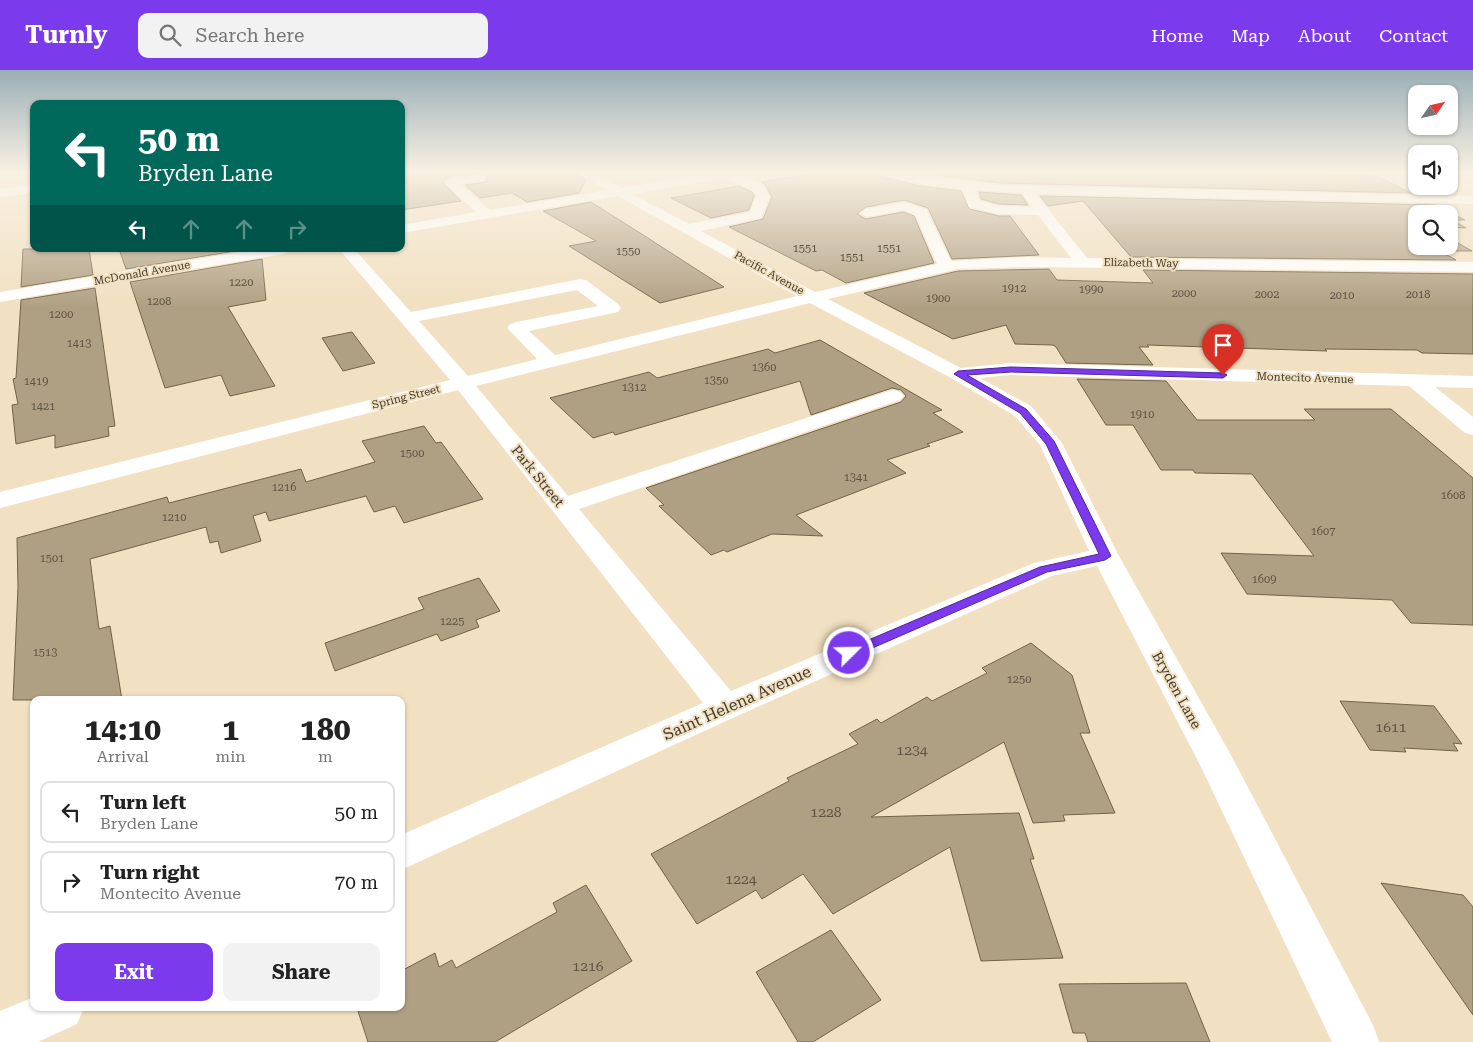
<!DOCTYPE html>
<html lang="en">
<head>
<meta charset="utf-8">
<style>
	:root { --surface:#fff; --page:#f2f2f2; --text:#222; --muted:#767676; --line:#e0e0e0; --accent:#7c3aed }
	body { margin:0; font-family:"Roboto Serif",serif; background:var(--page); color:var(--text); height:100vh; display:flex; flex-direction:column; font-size:19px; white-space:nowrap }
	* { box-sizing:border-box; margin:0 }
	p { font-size:16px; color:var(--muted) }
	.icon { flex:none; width:28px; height:28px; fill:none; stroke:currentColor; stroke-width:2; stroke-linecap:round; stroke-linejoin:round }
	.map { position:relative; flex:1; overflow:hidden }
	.details { position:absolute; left:30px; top:626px; width:375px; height:315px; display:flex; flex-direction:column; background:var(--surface); border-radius:10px; box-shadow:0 1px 4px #0004 }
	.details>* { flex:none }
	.top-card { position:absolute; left:30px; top:30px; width:375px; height:152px; border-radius:10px; box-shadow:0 1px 4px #0004; background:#00695c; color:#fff; overflow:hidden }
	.needle { width:32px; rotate:56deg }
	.buttons { position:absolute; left:1408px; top:15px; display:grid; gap:10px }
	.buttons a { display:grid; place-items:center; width:50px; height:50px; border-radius:10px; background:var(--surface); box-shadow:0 1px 4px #0004; font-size:25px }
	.pin { position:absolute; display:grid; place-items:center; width:42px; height:42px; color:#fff; margin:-51px -21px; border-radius:50% 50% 50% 0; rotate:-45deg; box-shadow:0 0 5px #0007 }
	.pin .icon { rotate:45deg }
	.me { position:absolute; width:55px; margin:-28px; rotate:67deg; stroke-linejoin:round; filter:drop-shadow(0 0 4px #0008) }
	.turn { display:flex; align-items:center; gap:18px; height:105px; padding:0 25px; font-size:22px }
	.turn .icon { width:65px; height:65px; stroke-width:2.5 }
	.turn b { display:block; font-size:35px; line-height:42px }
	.lanes { display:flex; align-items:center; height:48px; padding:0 25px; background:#0003; justify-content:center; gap:25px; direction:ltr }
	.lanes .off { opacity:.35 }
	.eta { display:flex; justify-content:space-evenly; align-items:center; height:85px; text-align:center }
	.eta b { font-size:30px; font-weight:700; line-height:35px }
	.button { display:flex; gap:10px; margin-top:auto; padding:10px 25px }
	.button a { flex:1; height:58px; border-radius:10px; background:var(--accent); color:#fff; font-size:20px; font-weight:700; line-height:58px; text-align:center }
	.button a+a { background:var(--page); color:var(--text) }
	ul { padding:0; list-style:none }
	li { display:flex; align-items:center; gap:15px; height:62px; margin:0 10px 8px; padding:0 15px; border:2px solid var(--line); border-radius:10px }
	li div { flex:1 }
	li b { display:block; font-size:19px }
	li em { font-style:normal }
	header { display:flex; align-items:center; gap:30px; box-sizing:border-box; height:70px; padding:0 25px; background:var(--accent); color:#fff }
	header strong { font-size:24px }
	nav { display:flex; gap:28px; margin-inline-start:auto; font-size:18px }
	.search { width:350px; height:45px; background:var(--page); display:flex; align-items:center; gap:12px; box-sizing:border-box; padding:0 18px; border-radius:10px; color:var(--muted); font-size:19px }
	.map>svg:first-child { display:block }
	.building { fill:#b0a083; stroke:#726348 }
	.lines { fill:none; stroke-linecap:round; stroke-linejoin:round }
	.minor { fill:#fff; fill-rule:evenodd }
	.route { fill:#7c3aed; stroke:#51269a }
	.labels { text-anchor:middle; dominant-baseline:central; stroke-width:4; stroke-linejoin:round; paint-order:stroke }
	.number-label { font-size:11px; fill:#5e5444 }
	.far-street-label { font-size:11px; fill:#423b2f; stroke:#f1e0c1 }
	.street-label { font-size:14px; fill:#423b2f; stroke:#f1e0c1 }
	.near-number-label { font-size:14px; fill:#5e5444 }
	.near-street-label { font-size:16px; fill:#423b2f; stroke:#f1e0c1 }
</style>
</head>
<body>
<header>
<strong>Turnly</strong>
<div class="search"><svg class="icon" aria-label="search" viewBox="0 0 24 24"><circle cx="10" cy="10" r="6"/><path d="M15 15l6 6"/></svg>Search here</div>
<nav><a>Home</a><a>Map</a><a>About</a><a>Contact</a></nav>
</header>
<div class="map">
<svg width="1473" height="972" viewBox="0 0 1473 972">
	<rect width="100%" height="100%" fill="#f1e0c1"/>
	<!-- building -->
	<g class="building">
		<polygon points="401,101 573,101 586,110 579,123 527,132 512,123 480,128 465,115 486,112 488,107 484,103 451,106 444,110 443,113 461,131 401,140"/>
		<polygon points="828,101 874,101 878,106 920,116 961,121 969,139 999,146 1010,146 1039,185 952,189 928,138 904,130 866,137 857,144 866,149 903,142 914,146 934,193 846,213 822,200 816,201 729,157 763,149 772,127 765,114 761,112"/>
		<polygon points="907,101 1157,101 1377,106 1411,123 999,113"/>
		<polygon points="739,116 752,122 754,126 749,140 711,148 671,128"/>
		<polygon points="979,122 1021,125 1028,135 999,134 981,129"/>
		<polygon points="1040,126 1435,135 1465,150 1452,150 1466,158 1449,157 1449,144 1416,144 1416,176 1449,176 1449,168 1472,181 1440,181 1456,190 1131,187 1083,131 1048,136"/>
		<polygon points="591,132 640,163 724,217 660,233 569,176 596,171 543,141"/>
		<polygon points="23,179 89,179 93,205 21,217"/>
		<polygon points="119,179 247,179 126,199"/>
		<polygon points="262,189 266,230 228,237 275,316 230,326 221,305 165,318 130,212"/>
		<polygon points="1049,199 1057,210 1153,213 1143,200 1473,204 1473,284 1422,283 1417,280 1325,279 1327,281 1147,275 1149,277 1139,277 1153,295 1066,293 1056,277 1053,275 1015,274 1006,255 953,269 864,223 958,201"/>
		<polygon points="95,218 115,356 108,357 109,366 55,378 55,365 16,374 12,335 18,334 13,309 16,308 21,230"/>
		<polygon points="352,262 375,293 343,301 322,268"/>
		<polygon points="820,270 942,340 933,343 963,362 927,374 930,376 887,390 906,403 796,445 823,466 772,464 727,482 724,480 711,485 659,436 664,435 646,418 901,332 906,326 901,320 892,318 811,345 800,311 615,365 613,362 593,368 550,328 649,302 657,308 768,279 775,283"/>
		<polygon points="1077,309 1166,311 1197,350 1315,350 1304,339 1391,339 1473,408 1473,555 1411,553 1392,530 1247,524 1221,483 1314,486 1252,404 1195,403 1193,400 1161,400 1133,355 1106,355"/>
		<polygon points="424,356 436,373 441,372 483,429 404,453 395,436 374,442 366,426 269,451 266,442 253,446 261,471 221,483 218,471 210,473 206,457 90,489 99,559 110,556 122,630 13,630 18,517 17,468 167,427 169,433 301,399 306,412 375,392 362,371"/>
		<polygon points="479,508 500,541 476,550 479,557 441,571 437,564 335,601 325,573 424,539 418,528"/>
		<polygon points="1031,573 1072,605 1090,663 1080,663 1115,743 1063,745 1065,751 1033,753 1004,672 871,747 1019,743 1034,789 1030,789 1063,888 981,891 950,777 833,844 803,804 762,829 756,820 697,854 651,784 789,711 787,708 858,674 849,664 877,649 881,653 927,627 932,631 987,603 982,598"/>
		<polygon points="1340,631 1434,636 1462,674 1453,673 1458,681 1404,678 1406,682 1370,680"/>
		<polygon points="1381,813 1463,825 1473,837 1473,945"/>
		<polygon points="586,815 632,891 495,972 368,972 357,938 401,938 401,901 435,883 439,897 452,890 456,898 557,842 553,833"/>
		<polygon points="831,860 881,930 813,972 798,972 756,902"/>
		<polygon points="1186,913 1210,972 1088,972 1085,963 1073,963 1059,914"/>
	</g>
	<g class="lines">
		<!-- minor -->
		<g class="minor">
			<path d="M575,101H590L621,118L723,101H751L749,104L740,105L763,115L770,126L761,148L701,161L815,222L937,194L915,145L903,140L866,147L859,143L866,139L904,132L926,139L951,191L1024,187L1071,188L1038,145L999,144L969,137L962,119L920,114L878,104L876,101H898L920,106L999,115L1473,126V134L1036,124L1087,188L1473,192V202L1024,197L958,199L828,229L961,298L1011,293L1473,306V318L1435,317L1473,347V365L1465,363L1409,316L1011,305L980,308L1031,336L1062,373L1119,486L1232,687L1373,955L1379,972H1332L1201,697L1097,496L1052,506L737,646L401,800V765L703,633L458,320L0,438V422L450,310L339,179H354L411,242L580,209L586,210L618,234L621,238L618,242L529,261L555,285L797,226L618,126L401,163V155L476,142L447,115L445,112L451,108L484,105L486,108L484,111L461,114L490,140L607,120ZM726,108L753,121L756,126L750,142L689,154L632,124ZM976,120L1022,123L1032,137L999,136L980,131ZM577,220L598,236L516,252L510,254L507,258L537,289L468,306L419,251ZM810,233L951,308L1015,346L1040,375L1089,481L1034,493L731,621L579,439L900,330L904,326L900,322L893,320L886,322L568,426L476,316Z"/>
			<polygon points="34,115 34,123 0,127 0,119"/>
			<polygon points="257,179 291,179 288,182 283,184 0,232 0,222"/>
			<polygon points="34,927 34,938 84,938 77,954 38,972 0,972 0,941"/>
		</g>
	</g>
	<!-- sky -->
	<linearGradient id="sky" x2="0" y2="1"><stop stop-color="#9bafb6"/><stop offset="0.43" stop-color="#f9f1e3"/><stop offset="1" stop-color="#f9f1e3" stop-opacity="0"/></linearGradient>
	<rect width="1473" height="237" fill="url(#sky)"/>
	<!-- route -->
	<polygon class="route" points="1011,297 1223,303 1227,305 1223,308 1011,302 967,305 1026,339 1054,371 1111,486 1105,490 1047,502 854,586 845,586 843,583 845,580 1040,497 1099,484 1046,374 1020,343 954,304 958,301"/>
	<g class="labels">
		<!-- number labels -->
		<g class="number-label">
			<text x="805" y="178">1551</text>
			<text x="889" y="178">1551</text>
			<text x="628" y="181">1550</text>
			<text x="852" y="187">1551</text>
			<text x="241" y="212">1220</text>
			<text x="1014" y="218">1912</text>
			<text x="1091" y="219">1990</text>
			<text x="1184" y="223">2000</text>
			<text x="1267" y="224">2002</text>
			<text x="1418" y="224">2018</text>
			<text x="1342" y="225">2010</text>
			<text x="938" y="228">1900</text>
			<text x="159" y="231">1208</text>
			<text x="61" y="244">1200</text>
			<text x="79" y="273">1413</text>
			<text x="764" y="297">1360</text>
			<text x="716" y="310">1350</text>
			<text x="36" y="311">1419</text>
			<text x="634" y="317">1312</text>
			<text x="43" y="336">1421</text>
			<text x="1142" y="344">1910</text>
			<text x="412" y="383">1500</text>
			<text x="856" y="407">1341</text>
			<text x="284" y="417">1216</text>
			<text x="1453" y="425">1608</text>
			<text x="174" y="447">1210</text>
			<text x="1323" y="461">1607</text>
			<text x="52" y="488">1501</text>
			<text x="1264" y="509">1609</text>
			<text x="452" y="551">1225</text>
			<text x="45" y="582">1513</text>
			<text x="1019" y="609">1250</text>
		</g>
		<!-- far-street labels -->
		<g class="far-street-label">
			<text transform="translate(1141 193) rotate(1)">Elizabeth Way</text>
			<text transform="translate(142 203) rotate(-10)">McDonald Avenue</text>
			<text transform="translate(769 203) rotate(29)">Pacific Avenue</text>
			<text transform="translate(1305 308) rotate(2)">Montecito Avenue</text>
			<text transform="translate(406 327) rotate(-14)">Spring Street</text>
		</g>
		<!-- street labels -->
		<g class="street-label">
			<text transform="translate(538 406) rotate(51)">Park Street</text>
			<text transform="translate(1177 620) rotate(61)">Bryden Lane</text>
		</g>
		<!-- near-number labels -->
		<g class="near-number-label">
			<text x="1391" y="657">1611</text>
			<text x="912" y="680">1234</text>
			<text x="826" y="742">1228</text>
			<text x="741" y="809">1224</text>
			<text x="588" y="896">1216</text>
		</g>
		<!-- near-street labels -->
		<g class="near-street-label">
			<text transform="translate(737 633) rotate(-24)">Saint Helena Avenue</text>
		</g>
	</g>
</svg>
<div class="buttons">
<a><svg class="needle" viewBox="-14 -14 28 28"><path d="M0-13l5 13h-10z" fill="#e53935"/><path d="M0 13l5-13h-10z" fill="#767676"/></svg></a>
<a><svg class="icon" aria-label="sound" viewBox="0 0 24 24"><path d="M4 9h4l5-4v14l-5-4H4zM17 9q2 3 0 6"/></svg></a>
<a><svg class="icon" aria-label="search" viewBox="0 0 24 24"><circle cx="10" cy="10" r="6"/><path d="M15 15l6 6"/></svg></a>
</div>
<div class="pin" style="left:1223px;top:305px;background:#d93025"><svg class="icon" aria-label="arrive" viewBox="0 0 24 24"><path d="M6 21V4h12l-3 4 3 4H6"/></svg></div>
<svg class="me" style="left:849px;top:583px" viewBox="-20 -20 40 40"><circle r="17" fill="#7c3aed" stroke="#fff" stroke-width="3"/><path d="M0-11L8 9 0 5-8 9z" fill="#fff"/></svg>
<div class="top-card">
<div class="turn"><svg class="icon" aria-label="left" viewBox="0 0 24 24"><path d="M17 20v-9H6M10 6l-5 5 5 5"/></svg><div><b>50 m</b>Bryden Lane</div></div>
<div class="lanes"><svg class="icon" aria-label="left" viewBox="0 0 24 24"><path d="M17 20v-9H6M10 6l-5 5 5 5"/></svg><svg class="icon off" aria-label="ahead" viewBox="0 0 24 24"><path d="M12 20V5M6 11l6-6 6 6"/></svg><svg class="icon off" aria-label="ahead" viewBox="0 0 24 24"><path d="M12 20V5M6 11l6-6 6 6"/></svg><svg class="icon off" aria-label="right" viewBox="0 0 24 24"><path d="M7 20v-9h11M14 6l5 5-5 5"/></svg></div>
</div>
<section class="details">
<div class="eta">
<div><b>14:10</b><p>Arrival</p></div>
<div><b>1</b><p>min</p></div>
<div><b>180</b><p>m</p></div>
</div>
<ul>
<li><svg class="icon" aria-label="left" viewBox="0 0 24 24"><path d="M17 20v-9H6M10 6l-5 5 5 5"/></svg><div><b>Turn left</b><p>Bryden Lane</p></div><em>50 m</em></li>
<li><svg class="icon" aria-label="right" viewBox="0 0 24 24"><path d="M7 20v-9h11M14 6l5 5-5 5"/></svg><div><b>Turn right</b><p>Montecito Avenue</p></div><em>70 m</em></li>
</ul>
<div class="button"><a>Exit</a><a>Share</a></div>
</section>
</div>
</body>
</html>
